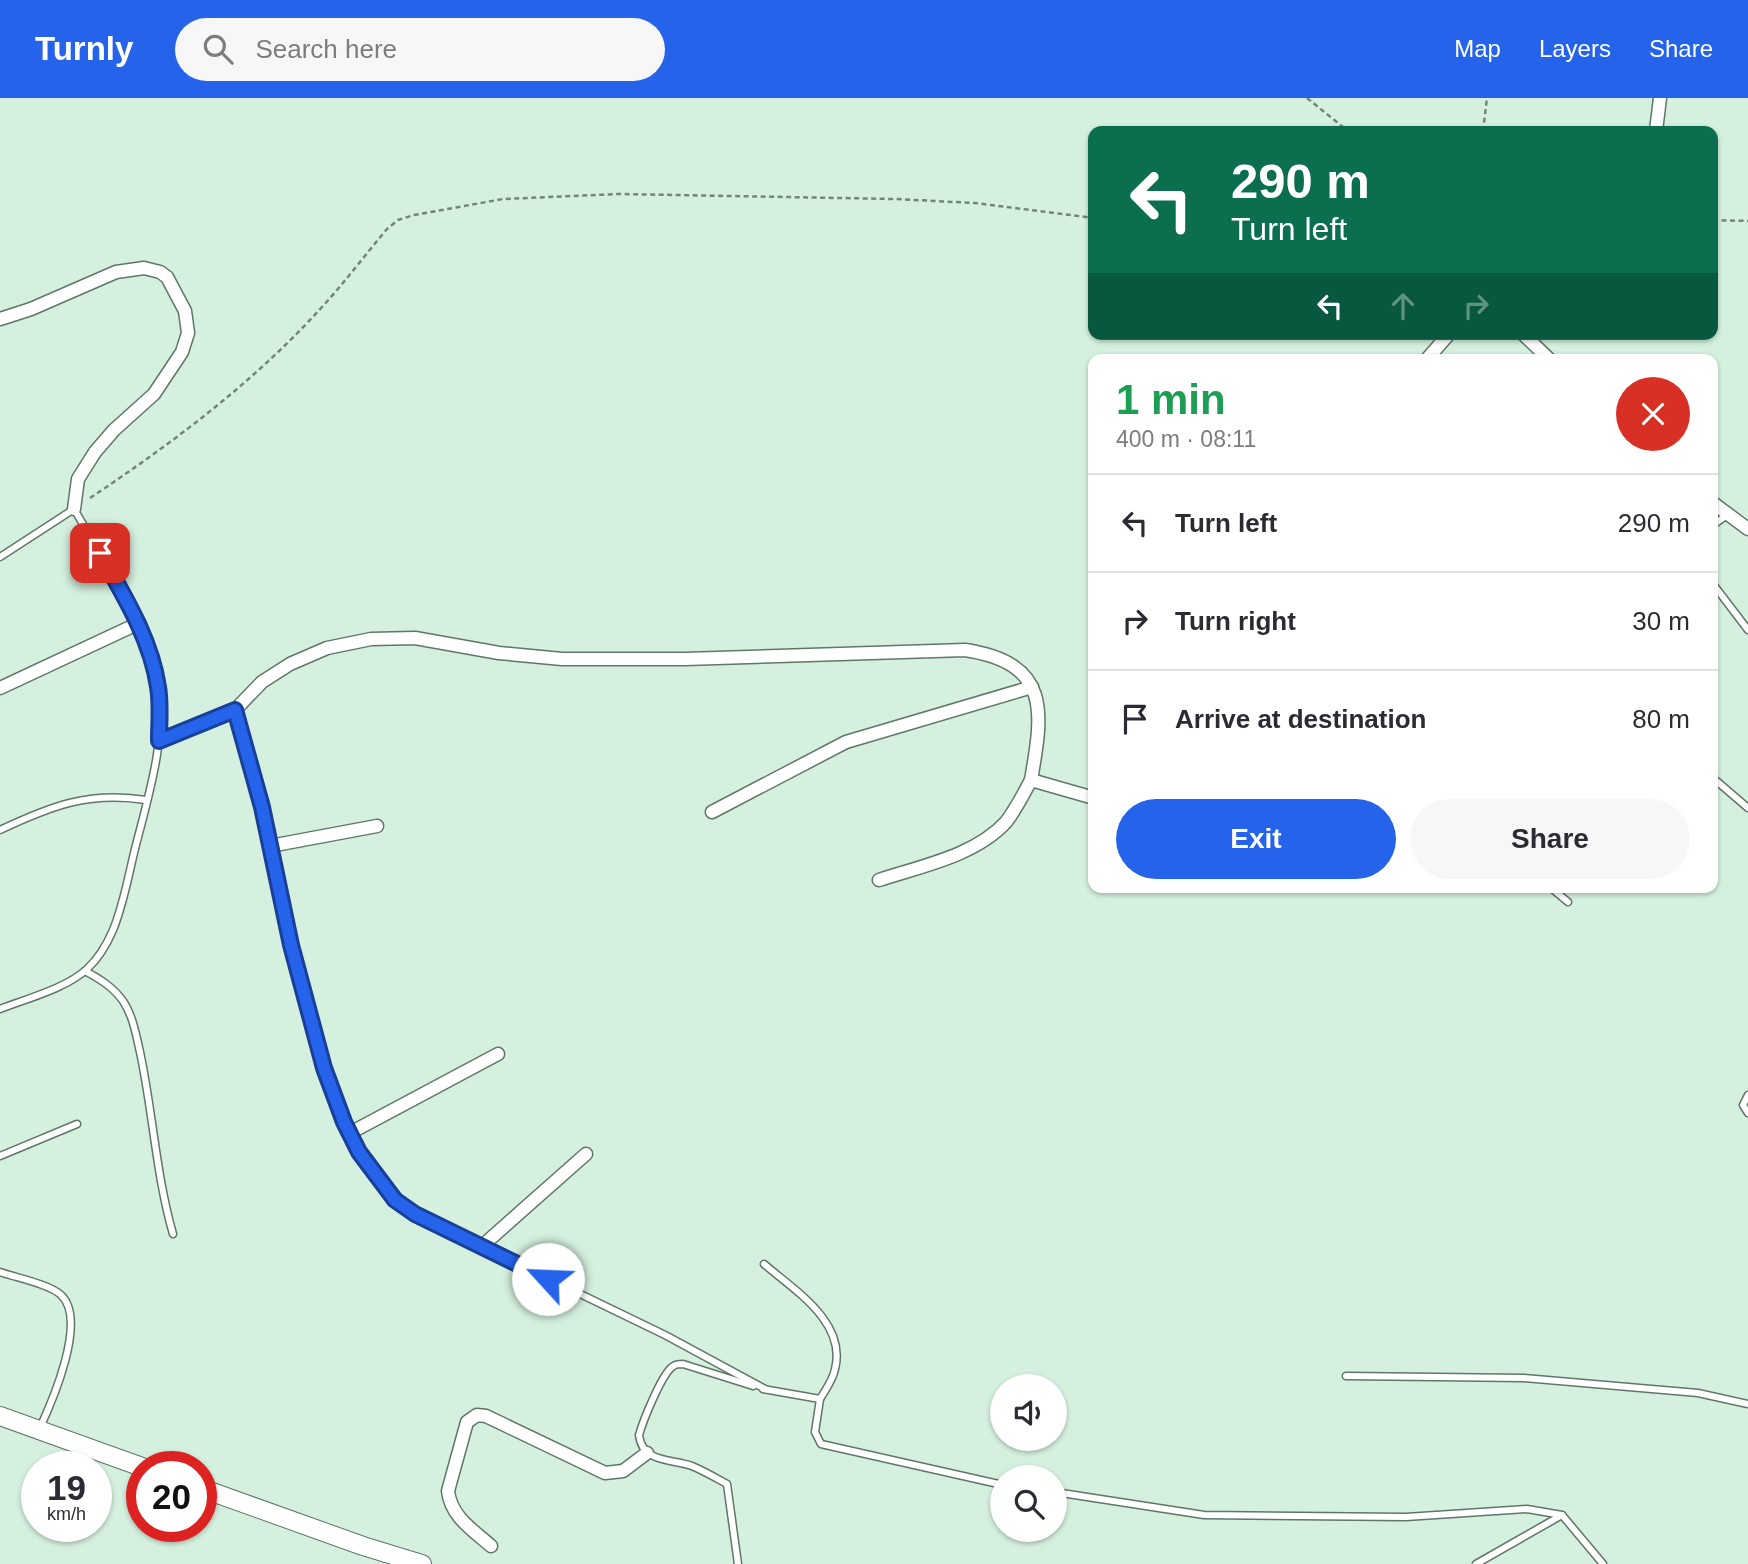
<!DOCTYPE html>
<html lang="en">
<head>
<meta charset="utf-8">
<style>
	:root { --surface:#fff; --page:#f7f7f7; --text:#2b2b33; --muted:#7c7c81; --line:#e1e1e2; --accent:#2563eb }
	body { margin:0; font-family:Arial,sans-serif; background:var(--page); color:var(--text); height:100vh; display:flex; flex-direction:column; font-size:26px; white-space:nowrap }
	* { box-sizing:border-box; margin:0 }
	p { font-size:23px; color:var(--muted) }
	.icon { flex:none; width:38px; height:38px; fill:none; stroke:currentColor; stroke-width:2; stroke-linecap:round; stroke-linejoin:round }
	.map { position:relative; flex:1; overflow:hidden }
	.panel { position:absolute; left:1088px; top:256px; width:630px; height:539px; display:flex; flex-direction:column; background:var(--surface); border-radius:14px; box-shadow:0 2px 5px #0004 }
	.panel>* { flex:none }
	.hud { position:absolute; left:1088px; top:28px; width:630px; height:214px; border-radius:14px; box-shadow:0 2px 5px #0004; background:#0b6e4f; color:#fff; overflow:hidden }
	.controls { position:absolute; left:990px; top:1276px; display:grid; gap:14px }
	.controls a { display:grid; place-items:center; width:77px; height:77px; border-radius:50%; background:var(--surface); box-shadow:0 2px 5px #0004; font-size:35px }
	.speed { position:absolute; left:21px; top:1353px; display:flex; gap:14px; font-size:35px; font-weight:700; text-align:center }
	.speed>* { display:grid; place-content:center; width:91px; height:91px; border-radius:50%; background:var(--surface); box-shadow:0 2px 5px #0004; line-height:1 }
	.speed small { font-size:18px; font-weight:400 }
	.speed .limit { border:10px solid #d22; background:#fff; color:#111 }
	.pin { position:absolute; display:grid; place-items:center; width:60px; height:60px; color:#fff; margin:-30px; border-radius:14px; box-shadow:0 4px 10px #0006 }
	.me { position:absolute; width:77px; margin:-38px; rotate:295deg; stroke-linejoin:round; filter:drop-shadow(0 0 5px #0008) }
	.turn { display:flex; align-items:center; gap:24px; height:147px; padding:0 28px; font-size:32px }
	.turn .icon { width:91px; height:91px; stroke-width:2.5 }
	.turn b { display:block; font-size:49px; line-height:60px }
	.lanes { display:flex; align-items:center; height:66px; padding:0 28px; background:#0003; justify-content:center; gap:35px; direction:ltr }
	.lanes .off { opacity:.35 }
	.round { display:grid; place-items:center; flex:none; width:74px; height:74px; border-radius:37px; background:var(--page) }
	.overview { display:flex; align-items:center; justify-content:space-between; height:119px; padding:0 28px }
	h1 { font-size:42px; font-weight:700; line-height:52px; color:#1e9e55 }
	.cta { display:flex; gap:14px; margin-top:auto; padding:14px 28px }
	.cta a { flex:1; height:80px; border-radius:42px; background:var(--accent); color:#fff; font-size:28px; font-weight:700; line-height:80px; text-align:center }
	.cta a+a { background:var(--page); color:var(--text) }
	ul { padding:0; list-style:none }
	li { display:flex; align-items:center; gap:21px; height:98px; padding:0 28px; border-top:2px solid var(--line) }
	li div { flex:1 }
	li b { display:block; font-size:26px }
	li em { font-style:normal }
	header { display:flex; align-items:center; gap:42px; box-sizing:border-box; height:98px; padding:0 35px; background:var(--accent); color:#fff }
	header strong { font-size:33px }
	nav { display:flex; gap:38px; margin-inline-start:auto; font-size:24px }
	.search { width:490px; height:63px; background:var(--page); display:flex; align-items:center; gap:18px; box-sizing:border-box; padding:0 24px; border-radius:38px; color:var(--muted); font-size:26px }
	.map>svg:first-child { display:block }
	.lines { fill:none; stroke-linecap:round; stroke-linejoin:round }
	.lane-casing { stroke:#5f7767; stroke-width:9 }
	.street-casing { stroke:#5f7767; stroke-width:15 }
	.secondary-casing { stroke:#5f7767; stroke-width:20 }
	.path { stroke:#738579; stroke-width:2.5; stroke-dasharray:5 3.5; stroke-linecap:butt }
	.lane { stroke:#fff; stroke-width:6 }
	.street { stroke:#fff; stroke-width:12 }
	.secondary { stroke:#fff; stroke-width:18 }
	.route-casing { stroke:#184099; stroke-width:18 }
	.route { stroke:#2563eb; stroke-width:12 }
</style>
</head>
<body>
<header>
<strong>Turnly</strong>
<div class="search"><svg class="icon" aria-label="search" viewBox="0 0 24 24"><circle cx="10" cy="10" r="6"/><path d="M15 15l6 6"/></svg>Search here</div>
<nav><a>Map</a><a>Layers</a><a>Share</a></nav>
</header>
<div class="map">
<svg width="1748" height="1466" viewBox="0 0 1748 1466">
	<rect width="100%" height="100%" fill="#d5f0de"/>
	<g class="lines">
		<defs>
			<g id="lane">
				<polyline points="1713,427 1727,417"/>
				<path d="M0,459L74,411C106,466 147,524 158,588C167,643 147,702 134,755C128,780 123,808 113,832C107,846 98,861 87,871C67,890 26,901 0,911"/>
				<polyline points="1713,486 1748,532"/>
				<polyline points="159,643 235,612 262,709 291,847 324,970 344,1024 375,1078 395,1102 415,1116 665,1237 765,1291"/>
				<polyline points="1713,680 1748,710"/>
				<path d="M0,732C51,708 89,693 146,702"/>
				<polyline points="1550,789 1568,804"/>
				<path d="M85,873C100,881 113,889 123,903C133,918 136,937 140,954C153,1015 156,1077 173,1136"/>
				<polyline points="1748,997 1743,1007 1748,1015"/>
				<polyline points="0,1058 77,1026"/>
				<path d="M764,1166C794,1192 847,1224 835,1271C833,1282 826,1291 820,1301"/>
				<path d="M0,1174C17,1180 49,1186 61,1197C88,1222 52,1304 39,1332"/>
				<polyline points="1346,1278 1524,1280 1698,1295 1748,1306"/>
				<polyline points="763,1291 820,1301 815,1334 821,1346 1003,1387"/>
				<polyline points="1055,1394 1204,1417 1406,1419 1527,1411 1562,1417 1603,1466"/>
				<path d="M738,1466L727,1386C716,1380 704,1373 692,1368C672,1361 642,1365 639,1337C643,1323 661,1278 672,1269C676,1266 678,1266 683,1266L753,1288"/>
				<polyline points="1476,1466 1562,1417"/>
			</g>
			<g id="street">
				<polyline points="1656,33 1660,0"/>
				<polyline points="0,221 31,211 116,174 144,170 160,174 167,179 185,213 188,235 182,254 154,296 114,332 95,354 78,381 74,411"/>
				<polyline points="1523,236 1549,261"/>
				<polyline points="1427,261 1449,236"/>
				<polyline points="1713,405 1748,431"/>
				<polyline points="0,590 137,526"/>
				<path d="M235,612L262,584L290,566L327,550L371,541L415,540L499,555L562,561H685L965,552C1051,565 1043,614 1031,682L1094,700"/>
				<polyline points="712,714 846,644 1032,589"/>
				<polyline points="270,748 377,728"/>
				<path d="M879,782C921,768 975,758 1006,724C1016,711 1023,697 1031,682"/>
				<polyline points="350,1035 498,956"/>
				<polyline points="481,1149 586,1056"/>
				<path d="M491,1448C473,1432 451,1419 448,1393L467,1324L477,1317L486,1318L605,1375L623,1373L647,1355"/>
			</g>
			<g id="secondary">
				<polyline points="0,1318 142,1369"/>
				<polyline points="201,1390 363,1448 422,1466"/>
			</g>
		</defs>
		<!-- lane casing -->
		<use href="#lane" class="lane-casing"/>
		<!-- street casing -->
		<use href="#street" class="street-casing"/>
		<!-- secondary casing -->
		<use href="#secondary" class="secondary-casing"/>
		<!-- path -->
		<g class="path">
			<polyline points="1307,0 1348,33"/>
			<polyline points="1483,33 1487,0"/>
			<polyline points="1713,122 1748,123"/>
			<path d="M90,400C174,344 254,284 322,209C345,184 365,157 387,131L398,122L414,117L503,101L619,96L895,101L975,105L1094,120"/>
		</g>
		<!-- lane -->
		<use href="#lane" class="lane"/>
		<!-- street -->
		<use href="#street" class="street"/>
		<!-- secondary -->
		<use href="#secondary" class="secondary"/>
	</g>
	<g class="lines">
		<defs>
			<path id="route" d="M100,455C123,496 151,541 158,589C161,606 159,625 159,643L235,612L262,709L291,847L324,970L344,1024L359,1054L395,1102L415,1116L548,1181"/>
		</defs>
		<!-- route casing -->
		<use href="#route" class="route-casing"/>
		<!-- route -->
		<use href="#route" class="route"/>
	</g>
</svg>
<div class="controls">
<a><svg class="icon" aria-label="sound" viewBox="0 0 24 24"><path d="M4 9h4l5-4v14l-5-4H4zM17 9q2 3 0 6"/></svg></a>
<a><svg class="icon" aria-label="search" viewBox="0 0 24 24"><circle cx="10" cy="10" r="6"/><path d="M15 15l6 6"/></svg></a>
</div>
<div class="speed"><div>19<small>km/h</small></div><div class="limit">20</div></div>
<div class="pin" style="left:100px;top:455px;background:#d93025"><svg class="icon" aria-label="arrive" viewBox="0 0 24 24"><path d="M6 21V4h12l-3 4 3 4H6"/></svg></div>
<svg class="me" style="left:548px;top:1181px" viewBox="-20 -20 40 40"><circle r="19" fill="#fff"/><path d="M0-13L10 11 0 6-10 11z" fill="#2563eb"/></svg>
<div class="hud">
<div class="turn"><svg class="icon" aria-label="left" viewBox="0 0 24 24"><path d="M17 20v-9H6M10 6l-5 5 5 5"/></svg><div><b>290 m</b>Turn left</div></div>
<div class="lanes"><svg class="icon" aria-label="left" viewBox="0 0 24 24"><path d="M17 20v-9H6M10 6l-5 5 5 5"/></svg><svg class="icon off" aria-label="ahead" viewBox="0 0 24 24"><path d="M12 20V5M6 11l6-6 6 6"/></svg><svg class="icon off" aria-label="right" viewBox="0 0 24 24"><path d="M7 20v-9h11M14 6l5 5-5 5"/></svg></div>
</div>
<section class="panel">
<div class="overview"><div><h1>1 min</h1><p>400 m · 08:11</p></div><a class="round" style="background:#d93025;color:#fff"><svg class="icon" aria-label="close" viewBox="0 0 24 24"><path d="M6 6l12 12M18 6L6 18"/></svg></a></div>
<ul>
<li><svg class="icon" aria-label="left" viewBox="0 0 24 24"><path d="M17 20v-9H6M10 6l-5 5 5 5"/></svg><div><b>Turn left</b></div><em>290 m</em></li>
<li><svg class="icon" aria-label="right" viewBox="0 0 24 24"><path d="M7 20v-9h11M14 6l5 5-5 5"/></svg><div><b>Turn right</b></div><em>30 m</em></li>
<li><svg class="icon" aria-label="arrive" viewBox="0 0 24 24"><path d="M6 21V4h12l-3 4 3 4H6"/></svg><div><b>Arrive at destination</b></div><em>80 m</em></li>
</ul>
<div class="cta"><a>Exit</a><a>Share</a></div>
</section>
</div>
</body>
</html>
